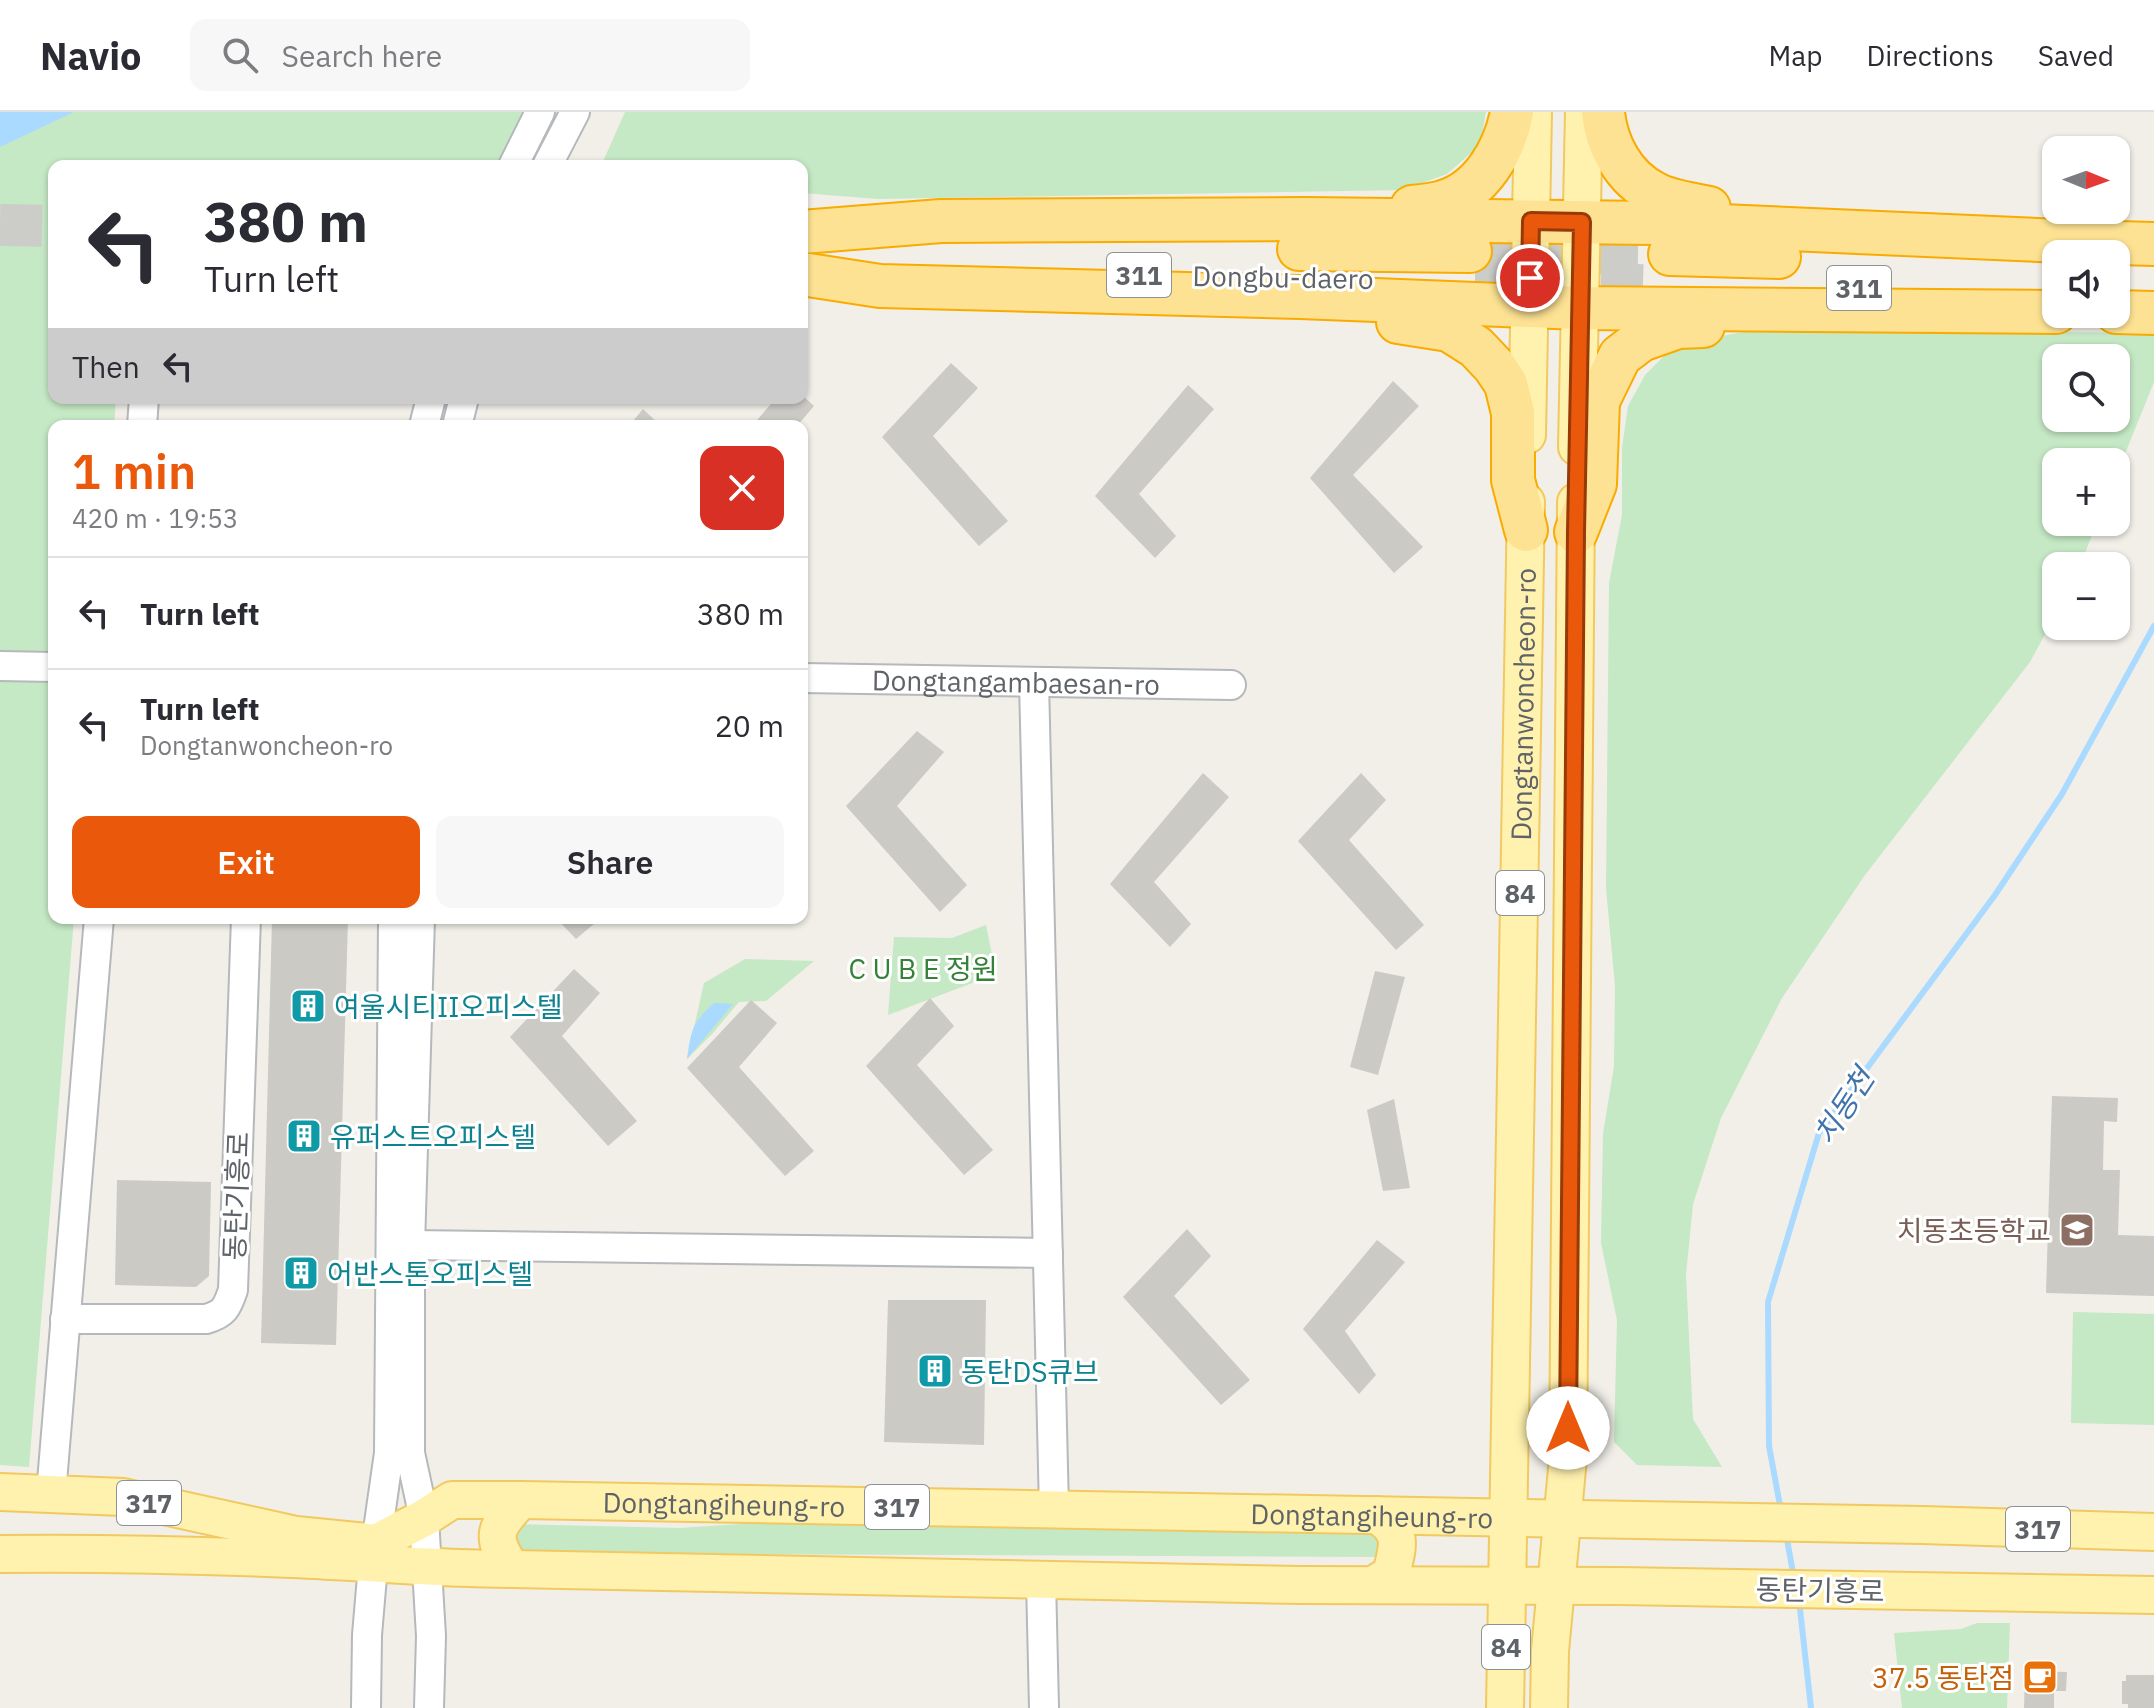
<!DOCTYPE html>
<html lang="en">
<head>
<meta charset="utf-8">
<style>
	:root { --surface:#fff; --page:#f7f7f7; --text:#2b2b33; --muted:#7c7c81; --line:#e1e1e2; --accent:#ea580c }
	body { margin:0; font-family:"IBM Plex Sans","Noto Sans KR",sans-serif; background:var(--page); color:var(--text); height:100vh; display:flex; flex-direction:column; font-size:30px; white-space:nowrap }
	* { box-sizing:border-box; margin:0 }
	p { font-size:26px; color:var(--muted) }
	.icon { flex:none; width:44px; height:44px; fill:none; stroke:currentColor; stroke-width:2; stroke-linecap:round; stroke-linejoin:round }
	.map { position:relative; flex:1; overflow:hidden }
	.side { position:absolute; left:48px; top:308px; width:760px; height:504px; display:flex; flex-direction:column; background:var(--surface); border-radius:16px; box-shadow:0 2px 6px #0004 }
	.side>* { flex:none }
	.top-card { position:absolute; left:48px; top:48px; width:760px; height:244px; border-radius:16px; box-shadow:0 2px 6px #0004; background:#fff; color:var(--text); overflow:hidden }
	.needle { width:52px; rotate:91deg }
	.tools { position:absolute; left:2042px; top:24px; display:grid; gap:16px }
	.tools a { display:grid; place-items:center; width:88px; height:88px; border-radius:16px; background:var(--surface); box-shadow:0 2px 6px #0004; font-size:40px }
	.pin { position:absolute; display:grid; place-items:center; width:68px; height:68px; color:#fff; margin:-34px; border:4px solid #fff; border-radius:50%; box-shadow:0 2px 8px #0007 }
	.me { position:absolute; width:88px; margin:-44px; rotate:0deg; stroke-linejoin:round; filter:drop-shadow(0 0 6px #0008) }
	.turn { display:flex; align-items:center; gap:28px; height:168px; padding:0 24px; font-size:36px }
	.turn .icon { width:104px; height:104px; stroke-width:2.5 }
	.turn b { display:block; font-size:56px; line-height:68px }
	.then { display:flex; align-items:center; height:76px; padding:0 24px; background:#0003; gap:16px; font-size:30px }
	.round { display:grid; place-items:center; flex:none; width:84px; height:84px; border-radius:16px; background:var(--page) }
	.summary { display:flex; align-items:center; justify-content:space-between; height:136px; padding:0 24px }
	h1 { font-size:48px; font-weight:600; line-height:60px; color:var(--accent) }
	.button { display:flex; gap:16px; margin-top:auto; padding:16px 24px }
	.button a { flex:1; height:92px; border-radius:16px; background:var(--accent); color:#fff; font-size:32px; font-weight:600; line-height:92px; text-align:center }
	.button a+a { background:var(--page); color:var(--text) }
	ul { padding:0; list-style:none }
	li { display:flex; align-items:center; gap:24px; height:112px; padding:0 24px; border-top:2px solid var(--line) }
	li div { flex:1 }
	li b { display:block; font-size:30px }
	li em { font-style:normal }
	header { display:flex; align-items:center; gap:48px; box-sizing:border-box; height:112px; padding:0 40px; background:var(--surface); border-bottom:2px solid var(--line) }
	header strong { font-size:38px }
	nav { display:flex; gap:44px; margin-inline-start:auto; font-size:28px }
	.search { width:560px; height:72px; background:var(--page); display:flex; align-items:center; gap:20px; box-sizing:border-box; padding:0 28px; border-radius:16px; color:var(--muted); font-size:30px }
	.map>svg:first-child { display:block }
	.green { fill:#c5e8c5; fill-rule:evenodd }
	.water { fill:#aadaff }
	.lines { fill:none; stroke-linecap:round; stroke-linejoin:round }
	.stream { stroke:#aadaff; stroke-width:6 }
	.building { fill:#cccac5 }
	.highway-tunnel { stroke:#ccccc8; stroke-width:42; stroke-dasharray:42 21; stroke-linecap:butt }
	.minor-casing { stroke:#b5b8bc; stroke-width:32 }
	.major-casing { stroke:#f2c960; stroke-width:40 }
	.highway-casing { stroke:#f9ab00; stroke-width:46 }
	.minor { stroke:#fff; stroke-width:28 }
	.major { stroke:#fff2af; stroke-width:36 }
	.highway { stroke:#fde293; stroke-width:42 }
	.route-casing { stroke:#983908; stroke-width:20 }
	.route { stroke:#ea580c; stroke-width:14 }
	.labels { text-anchor:middle; dominant-baseline:central; stroke-width:6; stroke-linejoin:round; paint-order:stroke }
	.shield { fill:#fff; stroke:#8f9295; stroke-width:2 }
	.shield-label { font-size:26px; font-weight:bold; fill:#5f6368 }
	.street-label { font-size:28px; fill:#5f6368; stroke:#fff }
	.park-label { font-size:28px; fill:#348238; stroke:#fff }
	.culture-label { font-size:28px; fill:#0d838f; stroke:#fff; text-anchor:start }
	.education-label { font-size:28px; fill:#785e54; stroke:#fff; text-anchor:end }
	.food-label { font-size:28px; fill:#c56008; stroke:#fff; text-anchor:end }
	.water-label { font-size:30px; font-style:italic; fill:#4174aa; stroke:#fff }
</style>
</head>
<body>
<header>
<strong>Navio</strong>
<div class="search"><svg class="icon" aria-label="search" viewBox="0 0 24 24"><circle cx="10" cy="10" r="6"/><path d="M15 15l6 6"/></svg>Search here</div>
<nav><a>Map</a><a>Directions</a><a>Saved</a></nav>
</header>
<div class="map">
<svg width="2154" height="1596" viewBox="0 0 2154 1596">
	<rect width="100%" height="100%" fill="#f1efe8"/>
	<!-- green -->
	<g class="green">
		<polygon points="0,0 535,0 505,54 54,54 54,286 116,286 114,314 54,314 54,806 74,806 29,1355 0,1353"/>
		<polygon points="625,0 1486,0 1480,33 1447,62 1403,78 878,87 802,81 802,54 601,54"/>
		<path d="M1761,217L2154,221V270L2116,364V350H2056V410H2097L2080,454H2056V502L2030,550L1865,763L1782,886L1721,1006L1693,1092L1686,1163L1693,1307L1722,1355L1637,1353L1614,1330L1617,1208L1601,1131L1603,1022L1614,954L1615,874L1606,776L1609,471L1622,403V336L1628,294L1645,263L1676,232ZM2056,246H2116V306H2056Z"/>
		<polygon points="986,813 996,862 888,903 894,825 952,826"/>
		<polygon points="745,847 814,849 766,889 739,890 712,922 687,947 704,871"/>
		<polygon points="2073,1200 2154,1202 2154,1313 2071,1311"/>
		<polygon points="847,1405 1369,1412 1378,1424 1380,1445 519,1441 507,1421 513,1412 679,1416"/>
		<polygon points="1977,1511 2010,1511 2007,1596 1902,1596 1894,1521 1961,1517"/>
	</g>
	<!-- water -->
	<g class="water">
		<polygon points="0,0 74,0 0,35"/>
		<path d="M714,891L733,892L687,947C691,918 692,911 714,891Z"/>
	</g>
	<g class="lines">
		<!-- stream -->
		<g class="stream">
			<polyline points="1781,1399 1769,1334 1768,1190 1819,1021 1995,783 2062,682 2154,514"/>
			<polyline points="1786,1422 1794,1466"/>
			<polyline points="1799,1488 1811,1596"/>
		</g>
	</g>
	<!-- building -->
	<g class="building">
		<polygon points="951,251 978,276 933,324 1008,409 979,434 882,325"/>
		<polygon points="1393,269 1419,294 1353,363 1423,435 1394,461 1310,366"/>
		<polygon points="1188,273 1214,297 1139,382 1176,424 1155,446 1095,384"/>
		<polygon points="802,283 814,294 797,314 752,314 776,286 802,286"/>
		<polygon points="643,297 661,314 629,314"/>
		<polygon points="917,619 944,640 897,694 967,773 940,800 846,694"/>
		<polygon points="1203,661 1229,685 1154,770 1191,812 1170,835 1110,772"/>
		<polygon points="1361,661 1386,688 1349,728 1424,813 1396,838 1298,729"/>
		<polygon points="272,806 348,806 336,1233 261,1231"/>
		<polygon points="556,806 601,806 576,827"/>
		<polygon points="574,857 600,881 562,924 637,1009 608,1034 510,925"/>
		<polygon points="1375,859 1405,865 1378,963 1350,955"/>
		<polygon points="930,886 954,914 917,953 993,1038 964,1063 866,954"/>
		<polygon points="751,888 777,911 739,955 814,1039 785,1064 687,956"/>
		<polygon points="2052,984 2118,986 2117,1010 2104,1009 2103,1058 2120,1058 2118,1123 2154,1124 2154,1184 2046,1181"/>
		<polygon points="1394,987 1410,1076 1383,1079 1367,998"/>
		<polygon points="117,1068 211,1070 209,1164 196,1175 115,1173"/>
		<polygon points="1187,1117 1211,1144 1174,1184 1250,1268 1221,1293 1123,1185"/>
		<polygon points="1377,1128 1405,1150 1345,1219 1376,1263 1359,1282 1303,1217"/>
		<polygon points="888,1188 986,1188 984,1333 884,1330"/>
		<polygon points="2025,1559 2067,1560 2066,1579 2054,1579 2054,1596 2024,1596"/>
		<polygon points="2126,1563 2154,1563 2154,1596 2128,1596 2128,1592 2122,1592 2122,1569 2126,1569"/>
	</g>
	<g class="lines">
		<!-- highway-tunnel -->
		<g class="highway-tunnel">
			<polyline points="0,113 54,114"/>
			<polyline points="1470,139 1670,142"/>
			<polyline points="1475,168 1663,174"/>
		</g>
		<defs>
			<g id="minor">
				<polyline points="513,54 540,0"/>
				<polyline points="547,54 575,0"/>
				<polyline points="142,314 144,286"/>
				<polyline points="424,314 431,286"/>
				<polyline points="457,314 464,286"/>
				<polyline points="0,554 54,555"/>
				<path id="s1" d="M802,566L1231,573"/>
				<polyline points="1034,570 1054,1397"/>
				<polyline points="420,806 410,1133 410,1341 424,1406 431,1524 429,1596"/>
				<polyline points="410,1133 1048,1141"/>
				<path d="M65,1207H206C224,1202 227,1196 233,1178L246,806"/>
				<polyline points="51,1382 99,806"/>
				<polyline points="1041,1468 1044,1596"/>
				<polyline points="366,1596 367,1523 373,1453 389,1341 393,806"/>
			</g>
			<g id="major">
				<polyline points="1527,323 1533,0"/>
				<polyline points="1577,335 1584,0"/>
				<path id="s2" d="M0,1380L123,1385L296,1423L376,1431L424,1406L452,1388H521L1922,1413L2154,1420"/>
				<path d="M0,1442C98,1441 195,1443 292,1447C366,1450 437,1457 512,1457L1300,1473L1620,1474L2154,1483"/>
				<path d="M512,1457C489,1424 495,1415 521,1388"/>
				<path d="M1373,1473L1391,1462C1398,1434 1404,1420 1377,1403"/>
				<path id="s3" d="M1505,1596L1526,390"/>
				<polyline points="1549,1596 1550,1539 1568,1346 1576,390"/>
			</g>
			<g id="highway">
				<path d="M1603,0C1606,33 1624,66 1654,81C1670,90 1692,92 1709,96"/>
				<path d="M1412,95C1423,94 1434,93 1443,90C1482,79 1505,37 1512,0"/>
				<polyline points="802,120 941,109 1306,107 1653,111 2084,130 2154,132"/>
				<polyline points="1299,137 1470,139"/>
				<polyline points="1670,142 1779,145"/>
				<polyline points="802,162 880,174 1300,185 1579,196 2056,200"/>
				<polyline points="2116,200 2154,201"/>
				<polyline points="1398,210 1449,218 1476,235 1494,254 1506,272 1513,301 1513,368 1526,418"/>
				<polyline points="1576,420 1595,372 1598,289 1620,244 1641,228 1678,215 1703,214"/>
			</g>
		</defs>
		<!-- minor casing -->
		<use href="#minor" class="minor-casing"/>
		<!-- major casing -->
		<use href="#major" class="major-casing"/>
		<!-- highway casing -->
		<use href="#highway" class="highway-casing"/>
		<!-- minor -->
		<use href="#minor" class="minor"/>
		<!-- major -->
		<use href="#major" class="major"/>
		<!-- highway -->
		<use href="#highway" class="highway"/>
	</g>
	<g class="lines">
		<defs>
			<polyline id="route" points="1530,166 1531,109 1582,110 1576,420 1568,1316"/>
		</defs>
		<!-- route casing -->
		<use href="#route" class="route-casing"/>
		<!-- route -->
		<use href="#route" class="route"/>
	</g>
	<!-- icons -->
	<defs>
		<symbol id="building-square" viewBox="-11 -11 22 22"><rect x="-9" y="-9" width="18" height="18" rx="4" fill="#0f9aa8" stroke="#fff"/><path d="M-4-6H4V6H1V3H-1V6H-4ZM-2.5-4.3h1.7v1.8h-1.7ZM.8-4.3h1.7v1.8H.8ZM-2.5-1h1.7V.8h-1.7ZM.8-1h1.7V.8H.8Z" fill="#fff"/></symbol>
		<symbol id="school-square" viewBox="-11 -11 22 22"><rect x="-9" y="-9" width="18" height="18" rx="4" fill="#8d6e63" stroke="#fff"/><path d="M0-5L7-2L0 1L-7-2ZM-4 1L0 2.5L4 1V4Q0 6-4 4Z" fill="#fff"/></symbol>
		<symbol id="cafe-square" viewBox="-11 -11 22 22"><rect x="-9" y="-9" width="18" height="18" rx="4" fill="#e8710a" stroke="#fff"/><path d="M-5.5-4.5H6V0H3Q3 3.5 0 3.5H-2.5Q-5.5 3.5-5.5 0ZM3-3.2v2h1.7v-2ZM-6 4.5H4V6H-6Z" fill="#fff"/></symbol>
	</defs>
	<g fill-rule="evenodd">
		<use href="#building-square" x="288" y="874" width="40" height="40"/>
		<use href="#building-square" x="284" y="1004" width="40" height="40"/>
		<use href="#school-square" x="2057" y="1098" width="40" height="40"/>
		<use href="#building-square" x="281" y="1141" width="40" height="40"/>
		<use href="#building-square" x="915" y="1239" width="40" height="40"/>
		<use href="#cafe-square" x="2020" y="1545" width="40" height="40"/>
	</g>
	<g class="labels">
		<!-- shield labels -->
		<g class="shield">
			<rect x="1107" y="141" width="64" height="44" rx="6"/>
			<rect x="1827" y="154" width="64" height="44" rx="6"/>
			<rect x="1496" y="759" width="48" height="44" rx="6"/>
			<rect x="117" y="1369" width="64" height="44" rx="6"/>
			<rect x="865" y="1373" width="64" height="44" rx="6"/>
			<rect x="2006" y="1395" width="64" height="44" rx="6"/>
			<rect x="1482" y="1513" width="48" height="44" rx="6"/>
		</g>
		<g class="shield-label">
			<text x="1139" y="163">311</text>
			<text x="1859" y="176">311</text>
			<text x="1520" y="781">84</text>
			<text x="149" y="1391">317</text>
			<text x="897" y="1395">317</text>
			<text x="2038" y="1417">317</text>
			<text x="1506" y="1535">84</text>
		</g>
		<!-- street labels -->
		<g class="street-label">
			<text transform="translate(1283 165) rotate(1)">Dongbu-daero</text>
			<text stroke="none"><textPath href="#s1" startOffset="214">Dongtangambaesan-ro</textPath></text>
			<text stroke="none"><textPath href="#s3" startOffset="1004">Dongtanwoncheon-ro</textPath></text>
			<text transform="translate(236 1084) rotate(-88)">동탄기흥로</text>
			<text stroke="none"><textPath href="#s2" startOffset="740">Dongtangiheung-ro</textPath></text>
			<text stroke="none"><textPath href="#s2" startOffset="1388">Dongtangiheung-ro</textPath></text>
			<text transform="translate(1820 1478) rotate(1)">동탄기흥로</text>
		</g>
		<!-- park labels -->
		<g class="park-label">
			<text x="923" y="856">C U B E 정원</text>
		</g>
		<!-- culture labels -->
		<g class="culture-label">
			<text x="334" y="894">여울시티II오피스텔</text>
			<text x="330" y="1024">유퍼스트오피스텔</text>
			<text x="327" y="1161">어반스톤오피스텔</text>
			<text x="961" y="1259">동탄DS큐브</text>
		</g>
		<!-- education labels -->
		<g class="education-label">
			<text x="2051" y="1118">치동초등학교</text>
		</g>
		<!-- food labels -->
		<g class="food-label">
			<text x="2014" y="1565">37.5 동탄점</text>
		</g>
		<!-- water labels -->
		<g class="water-label">
			<text transform="translate(1843 994) rotate(-57)">치동천</text>
		</g>
	</g>
</svg>
<div class="tools">
<a><svg class="needle" viewBox="-14 -14 28 28"><path d="M0-13l5 13h-10z" fill="#e53935"/><path d="M0 13l5-13h-10z" fill="#7c7c81"/></svg></a>
<a><svg class="icon" aria-label="sound" viewBox="0 0 24 24"><path d="M4 9h4l5-4v14l-5-4H4zM17 9q2 3 0 6"/></svg></a>
<a><svg class="icon" aria-label="search" viewBox="0 0 24 24"><circle cx="10" cy="10" r="6"/><path d="M15 15l6 6"/></svg></a>
<a>+</a>
<a>−</a>
</div>
<div class="pin" style="left:1530px;top:166px;background:#d93025"><svg class="icon" aria-label="arrive" viewBox="0 0 24 24"><path d="M6 21V4h12l-3 4 3 4H6"/></svg></div>
<svg class="me" style="left:1568px;top:1316px" viewBox="-20 -20 40 40"><circle r="19" fill="#fff"/><path d="M0-13L10 11 0 6-10 11z" fill="#ea580c"/></svg>
<div class="top-card">
<div class="turn"><svg class="icon" aria-label="left" viewBox="0 0 24 24"><path d="M17 20v-9H6M10 6l-5 5 5 5"/></svg><div><b>380 m</b>Turn left</div></div>
<div class="then">Then<svg class="icon" aria-label="left" viewBox="0 0 24 24"><path d="M17 20v-9H6M10 6l-5 5 5 5"/></svg></div>
</div>
<section class="side">
<div class="summary"><div><h1>1 min</h1><p>420 m · 19:53</p></div><a class="round" style="background:#d93025;color:#fff"><svg class="icon" aria-label="close" viewBox="0 0 24 24"><path d="M6 6l12 12M18 6L6 18"/></svg></a></div>
<ul>
<li><svg class="icon" aria-label="left" viewBox="0 0 24 24"><path d="M17 20v-9H6M10 6l-5 5 5 5"/></svg><div><b>Turn left</b></div><em>380 m</em></li>
<li><svg class="icon" aria-label="left" viewBox="0 0 24 24"><path d="M17 20v-9H6M10 6l-5 5 5 5"/></svg><div><b>Turn left</b><p>Dongtanwoncheon-ro</p></div><em>20 m</em></li>
</ul>
<div class="button"><a>Exit</a><a>Share</a></div>
</section>
</div>
</body>
</html>
